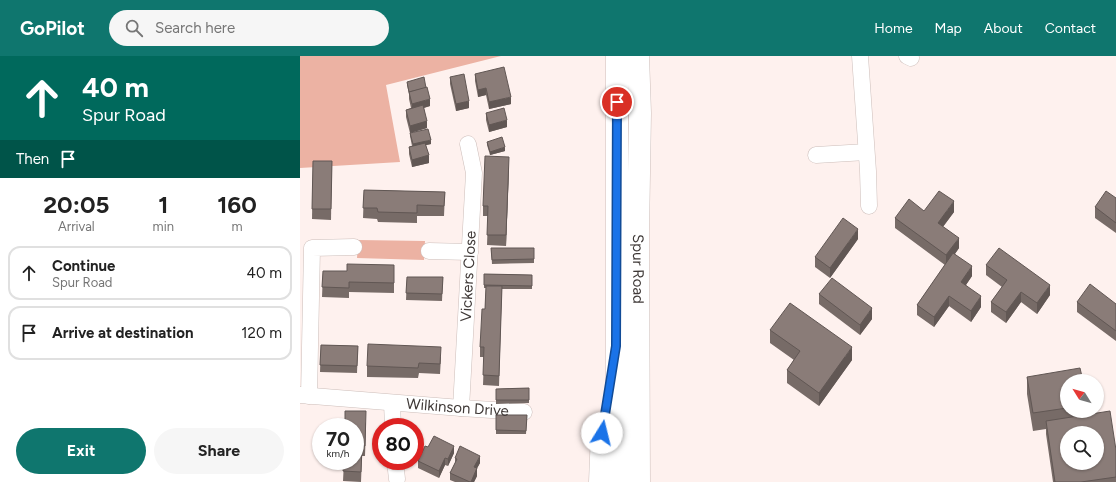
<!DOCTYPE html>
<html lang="en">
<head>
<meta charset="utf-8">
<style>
	:root { --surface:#fff; --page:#f6f6f6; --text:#222; --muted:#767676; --line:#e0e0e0; --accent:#0f766e }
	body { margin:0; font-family:Figtree,sans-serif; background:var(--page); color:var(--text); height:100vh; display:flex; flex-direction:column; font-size:15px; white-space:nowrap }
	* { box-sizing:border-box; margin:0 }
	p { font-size:13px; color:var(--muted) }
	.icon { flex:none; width:22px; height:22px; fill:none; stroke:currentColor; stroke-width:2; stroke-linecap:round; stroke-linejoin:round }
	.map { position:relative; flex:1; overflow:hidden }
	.panel { display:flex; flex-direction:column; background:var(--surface); width:300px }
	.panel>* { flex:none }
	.hud { background:#00695c; color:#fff; overflow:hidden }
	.needle { width:26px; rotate:307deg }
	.controls { position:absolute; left:760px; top:318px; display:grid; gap:8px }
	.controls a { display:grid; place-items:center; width:44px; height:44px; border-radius:50%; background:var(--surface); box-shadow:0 1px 3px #0004; font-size:20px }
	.speed { position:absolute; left:12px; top:362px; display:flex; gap:8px; font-size:20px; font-weight:700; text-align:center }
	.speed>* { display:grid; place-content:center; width:52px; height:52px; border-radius:50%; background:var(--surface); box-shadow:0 1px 3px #0004; line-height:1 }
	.speed small { font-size:10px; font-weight:400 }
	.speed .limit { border:6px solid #d22; background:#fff; color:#111 }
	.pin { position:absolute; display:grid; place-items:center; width:34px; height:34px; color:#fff; margin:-17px; border:2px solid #fff; border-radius:50%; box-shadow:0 1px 4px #0007 }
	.me { position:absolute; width:44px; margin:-22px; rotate:9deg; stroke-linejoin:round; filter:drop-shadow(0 0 3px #0008) }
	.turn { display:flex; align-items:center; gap:14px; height:84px; padding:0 16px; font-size:18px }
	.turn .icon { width:52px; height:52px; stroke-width:2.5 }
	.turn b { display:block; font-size:28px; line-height:34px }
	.then { display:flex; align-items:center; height:38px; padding:0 16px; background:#0003; gap:8px; font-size:15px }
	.eta { display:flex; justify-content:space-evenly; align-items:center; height:68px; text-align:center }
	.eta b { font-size:24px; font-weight:700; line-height:28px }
	.primary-button { display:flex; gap:8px; margin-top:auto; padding:8px 16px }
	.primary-button a { flex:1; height:46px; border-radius:24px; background:var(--accent); color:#fff; font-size:16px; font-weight:700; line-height:46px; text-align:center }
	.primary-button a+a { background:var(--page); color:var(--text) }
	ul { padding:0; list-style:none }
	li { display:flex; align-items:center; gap:12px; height:54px; margin:0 8px 6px; padding:0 8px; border:2px solid var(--line); border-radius:12px }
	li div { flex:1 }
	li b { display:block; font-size:15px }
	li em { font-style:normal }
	header { display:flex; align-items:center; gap:24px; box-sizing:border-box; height:56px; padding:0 20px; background:var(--accent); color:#fff }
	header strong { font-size:19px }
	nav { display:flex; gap:22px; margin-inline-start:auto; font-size:14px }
	.search { width:280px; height:36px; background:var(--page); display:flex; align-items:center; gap:10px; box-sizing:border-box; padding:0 14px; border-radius:22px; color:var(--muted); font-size:15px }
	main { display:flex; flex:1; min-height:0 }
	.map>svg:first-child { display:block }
	.green { fill:#ecb2a3 }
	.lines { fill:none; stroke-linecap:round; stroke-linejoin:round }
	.minor-casing { stroke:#cdbeba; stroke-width:17 }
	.trunk-casing { stroke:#cdbeba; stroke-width:23 }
	.minor { stroke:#fff; stroke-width:16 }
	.trunk { stroke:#fff; stroke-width:22 }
	.wall { fill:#776b67 }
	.shaded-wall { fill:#615754 }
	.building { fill:#8a7c78; stroke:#615754; fill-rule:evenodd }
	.route-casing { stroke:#114b97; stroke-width:10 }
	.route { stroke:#1a73e8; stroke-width:7 }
	.labels { text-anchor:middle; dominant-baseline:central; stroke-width:4; stroke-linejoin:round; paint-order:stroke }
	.street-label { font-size:15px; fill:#3f3937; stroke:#fef1ee }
</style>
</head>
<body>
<header>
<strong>GoPilot</strong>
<div class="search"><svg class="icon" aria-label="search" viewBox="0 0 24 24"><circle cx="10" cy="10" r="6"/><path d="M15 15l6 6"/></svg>Search here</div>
<nav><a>Home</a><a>Map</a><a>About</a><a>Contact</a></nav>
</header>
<main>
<section class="panel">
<div class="hud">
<div class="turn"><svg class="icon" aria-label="ahead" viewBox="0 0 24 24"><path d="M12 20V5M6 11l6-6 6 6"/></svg><div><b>40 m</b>Spur Road</div></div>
<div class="then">Then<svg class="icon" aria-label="arrive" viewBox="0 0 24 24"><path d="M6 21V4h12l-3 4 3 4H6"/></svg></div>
</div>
<div class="eta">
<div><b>20:05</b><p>Arrival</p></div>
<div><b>1</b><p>min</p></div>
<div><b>160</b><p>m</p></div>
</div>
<ul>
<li><svg class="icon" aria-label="ahead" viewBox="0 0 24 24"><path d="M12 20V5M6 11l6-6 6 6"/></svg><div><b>Continue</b><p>Spur Road</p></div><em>40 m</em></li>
<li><svg class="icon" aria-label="arrive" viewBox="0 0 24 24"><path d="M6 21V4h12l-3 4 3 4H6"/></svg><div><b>Arrive at destination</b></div><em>120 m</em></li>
</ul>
<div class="primary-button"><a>Exit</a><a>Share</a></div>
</section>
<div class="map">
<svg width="816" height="426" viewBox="0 0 816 426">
	<rect width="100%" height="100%" fill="#fef1ee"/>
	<!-- green -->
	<g class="green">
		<polygon points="0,0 201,0 86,29 100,106 0,112"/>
		<polygon points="58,184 125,185 124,204 57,202"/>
	</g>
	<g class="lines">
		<defs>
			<g id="minor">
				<polyline points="560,0 568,115 569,150"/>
				<polyline points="607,0 611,2"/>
				<polyline points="516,99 566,96"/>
				<polyline points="129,195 170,196"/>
				<path id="s1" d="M0,339L161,352L224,356"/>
				<polyline points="9,340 12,192 54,191"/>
				<polyline points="92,347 93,371"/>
				<path id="s2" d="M161,352L174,117L168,88"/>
				<polyline points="95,405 97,423"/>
			</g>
			<g id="trunk">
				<path id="s3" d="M338,0L340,57L338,177L339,426"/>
				<polyline points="300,426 302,377 304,367"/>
				<polyline points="317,426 317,0"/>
			</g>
		</defs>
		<!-- minor casing -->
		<use href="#minor" class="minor-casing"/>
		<!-- trunk casing -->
		<use href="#trunk" class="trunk-casing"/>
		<!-- minor -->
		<use href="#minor" class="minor"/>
		<!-- trunk -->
		<use href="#trunk" class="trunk"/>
	</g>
	<!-- wall -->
	<g class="wall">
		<polygon points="175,18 211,48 189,53 186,39 178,41 175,25"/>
		<polygon points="150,21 169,52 156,55 150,28"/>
		<polygon points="107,26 130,50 124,52 127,72 110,77 106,61 106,54 111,52 109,43 109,38 107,29"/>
		<polygon points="186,57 207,71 189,76 186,64"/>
		<polygon points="110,77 131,88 126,89 129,107 112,111 109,98 109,91 112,90 110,80"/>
		<polygon points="187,86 205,95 190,99 187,89"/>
		<polygon points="13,105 32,105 31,164 12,163"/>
		<polygon points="209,111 206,190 187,189 188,160 183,160 183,150"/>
		<polygon points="64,134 145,136 144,160 117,160 117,167 78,166 77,163 63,162"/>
		<polygon points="816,142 816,177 795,162 795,151"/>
		<polygon points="624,155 654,156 643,171 659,192 655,198 672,220 666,229 681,251 671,266 649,250 634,271 617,259 617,249 645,209 595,172 595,162"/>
		<polygon points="558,183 530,222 515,211 515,201"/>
		<polygon points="191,192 234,192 234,207 192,208"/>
		<polygon points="94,209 94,237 49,236 49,242 22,241 23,215 47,215"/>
		<polygon points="686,209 750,239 737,258 721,246 706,267 691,256 691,246 702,231 686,219"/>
		<polygon points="184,218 232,219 232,233 202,233 199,330 183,329 184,301 180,301 180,291 185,253 186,232 184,232"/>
		<polygon points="107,221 143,221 142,245 106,244"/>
		<polygon points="519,238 572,263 560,279 519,248"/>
		<polygon points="777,246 816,248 816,285 777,256"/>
		<polygon points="470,274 552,304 519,350 487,327 487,314 494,304 470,287"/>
		<polygon points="21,289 58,290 57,317 20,316"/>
		<polygon points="141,301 140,318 119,317 118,322 67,321 67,310"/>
		<polygon points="727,321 767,325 767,355 787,355 787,359 816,394 816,426 753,426 746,378 746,373 733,375 727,338"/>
		<polygon points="229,332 229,347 196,348 196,333"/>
		<polygon points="196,359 227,359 226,378 196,378"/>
		<polygon points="66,366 65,400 62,400 61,426 43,425 44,405"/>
		<polygon points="128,391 154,397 148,410 145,409 139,422 118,412 118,405"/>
		<polygon points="155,402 180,407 177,412 177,420 174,426 155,426 150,424 150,417 155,407"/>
	</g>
	<!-- shaded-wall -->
	<g class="shaded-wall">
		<polygon points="186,32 186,39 178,41 178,34"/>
		<polygon points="211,41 211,48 189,53 189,46"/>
		<polygon points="130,43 130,50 112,55 112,48"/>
		<polygon points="169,45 169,52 156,55 156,48"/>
		<polygon points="207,64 207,71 189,76 189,69"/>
		<polygon points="127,65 127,72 110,77 110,70"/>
		<polygon points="131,84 131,88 113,92 113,88"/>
		<polygon points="205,91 205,95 190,99 190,96"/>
		<polygon points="129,99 129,107 112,111 112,104"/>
		<polygon points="209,101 209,111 206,190 206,179"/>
		<polygon points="654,145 654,156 638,177 638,167"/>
		<polygon points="558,173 558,183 530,222 530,212"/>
		<polygon points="659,182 659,192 646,210 646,199"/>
		<polygon points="672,210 672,220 661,236 661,226"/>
		<polygon points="750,229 750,239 737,258 737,247"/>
		<polygon points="721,236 721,246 706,267 706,256"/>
		<polygon points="649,240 649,250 634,271 634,261"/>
		<polygon points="681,240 681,251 671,266 671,255"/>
		<polygon points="572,252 572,263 560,279 560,269"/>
		<polygon points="552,291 552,304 519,350 519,337"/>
		<polygon points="154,390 154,397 148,410 148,403"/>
		<polygon points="180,400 180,407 174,418 174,411"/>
		<polygon points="145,402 145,409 139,422 139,415"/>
		<polygon points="177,412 177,420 174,426 171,426"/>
	</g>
	<!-- building -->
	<g class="building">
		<polygon points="204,11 211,41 189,46 186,32 178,34 175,18"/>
		<polygon points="164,18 169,45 156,48 150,21"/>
		<polygon points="124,21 126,32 109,36 107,26"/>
		<polygon points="127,31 130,43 112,48 109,36"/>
		<polygon points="123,49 127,65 110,70 106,54"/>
		<polygon points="204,52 207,64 189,69 186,57"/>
		<polygon points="128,73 131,84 113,88 110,77"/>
		<polygon points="202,81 205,91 190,96 187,86"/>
		<polygon points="125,87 129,99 112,104 109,91"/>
		<polygon points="185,100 209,101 206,179 187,179 188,150 183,150"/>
		<polygon points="13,105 32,105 31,153 12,153"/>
		<polygon points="64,134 145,136 144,150 117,149 117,157 78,156 77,152 63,152"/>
		<polygon points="639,135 654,145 638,167 659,182 646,199 595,162 609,143 624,155"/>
		<polygon points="806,135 816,142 816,167 795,151"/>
		<polygon points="543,162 558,173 530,212 515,201"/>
		<polygon points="191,192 234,192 234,203 192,204"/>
		<polygon points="699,192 750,229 737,247 721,236 706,256 691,246 707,224 686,209"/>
		<polygon points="653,197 672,210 661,226 681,240 671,255 649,240 634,261 617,249"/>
		<polygon points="47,208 94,209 94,227 49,226 49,232 22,231 23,215 47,215"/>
		<polygon points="184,218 232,219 232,230 184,229"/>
		<polygon points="107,221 143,221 142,238 106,237"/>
		<polygon points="532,222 572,252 560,269 519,238"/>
		<polygon points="790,228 816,248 816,275 777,246"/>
		<polygon points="186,230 202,230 199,320 183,319 184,291 180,291 182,253 185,253"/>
		<polygon points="490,247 552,291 519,337 487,314 500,295 470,274"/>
		<polygon points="68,288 141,291 140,308 119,307 118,312 67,310"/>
		<polygon points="21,289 58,290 57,310 20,309"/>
		<polygon points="780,312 783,325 767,325 767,352 733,357 727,321"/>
		<polygon points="229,332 229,344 196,344 196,333"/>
		<polygon points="45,355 66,355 65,390 62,390 61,416 43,415 44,405 55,405 55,371 45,371"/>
		<path d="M810,355L816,394V421L781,426H755L746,365ZM767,377H797V407H767Z"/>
		<polygon points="196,359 227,359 226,375 196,374"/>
		<polygon points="134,380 154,390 148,403 145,402 139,415 118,405 125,390 128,391"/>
		<polygon points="160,390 180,400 174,411 177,412 171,426 170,426 150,417 157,403 155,402"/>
	</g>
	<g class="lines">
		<defs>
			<polyline id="route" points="302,377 316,290 317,46"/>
		</defs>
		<!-- route casing -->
		<use href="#route" class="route-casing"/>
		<!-- route -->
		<use href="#route" class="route"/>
	</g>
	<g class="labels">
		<!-- street labels -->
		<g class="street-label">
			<text stroke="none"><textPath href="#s3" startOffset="213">Spur Road</textPath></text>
			<text stroke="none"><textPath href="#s2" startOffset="132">Vickers Close</textPath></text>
			<text stroke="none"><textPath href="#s1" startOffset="158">Wilkinson Drive</textPath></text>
		</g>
	</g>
</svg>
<div class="controls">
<a><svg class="needle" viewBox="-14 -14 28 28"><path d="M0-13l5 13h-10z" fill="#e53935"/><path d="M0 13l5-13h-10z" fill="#767676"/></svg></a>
<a><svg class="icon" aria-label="search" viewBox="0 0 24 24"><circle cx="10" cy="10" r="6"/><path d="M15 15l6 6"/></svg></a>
</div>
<div class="speed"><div>70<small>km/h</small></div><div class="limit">80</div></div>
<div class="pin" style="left:317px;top:46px;background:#d93025"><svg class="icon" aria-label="arrive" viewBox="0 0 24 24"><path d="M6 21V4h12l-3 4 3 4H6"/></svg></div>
<svg class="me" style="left:302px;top:377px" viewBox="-20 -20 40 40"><circle r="19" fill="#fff"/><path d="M0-13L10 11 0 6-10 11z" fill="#1a73e8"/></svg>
</div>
</main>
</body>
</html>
